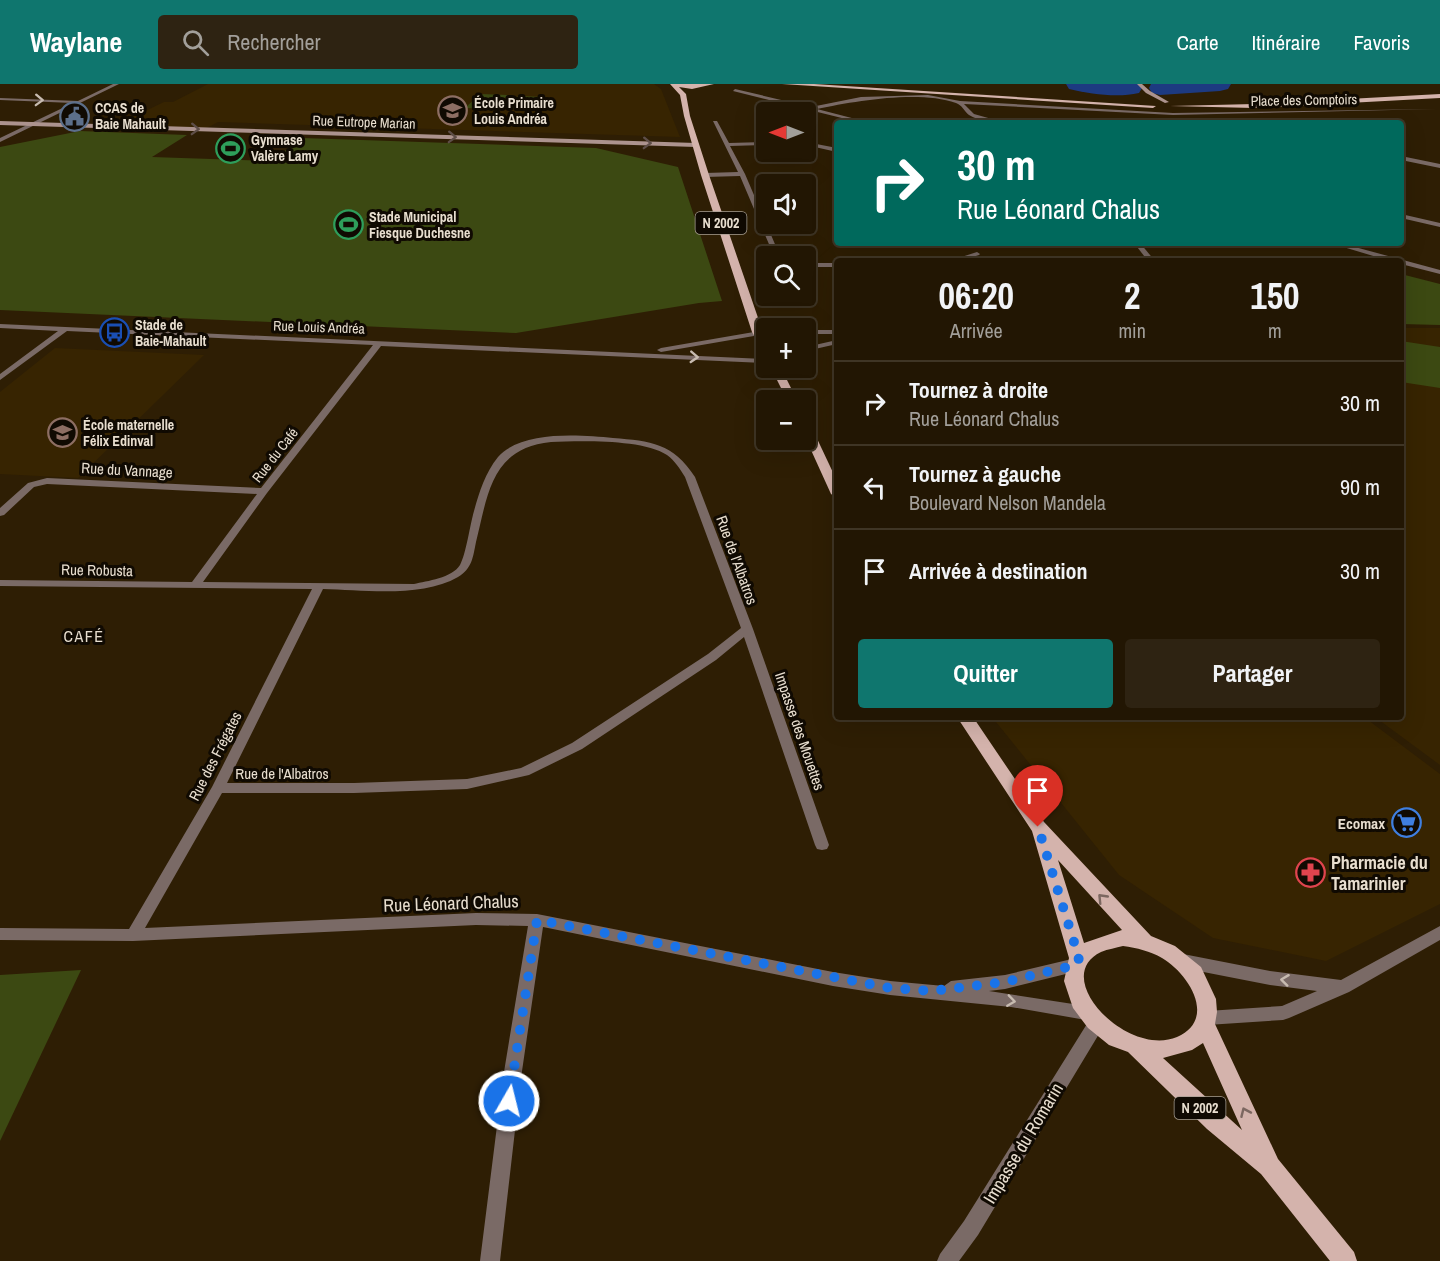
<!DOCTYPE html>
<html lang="fr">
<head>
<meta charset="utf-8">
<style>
	:root { --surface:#221603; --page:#2e2312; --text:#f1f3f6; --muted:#a29f9a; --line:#3f3525; --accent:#0f766e }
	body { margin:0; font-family:"Archivo Narrow",sans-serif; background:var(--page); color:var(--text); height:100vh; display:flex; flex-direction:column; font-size:22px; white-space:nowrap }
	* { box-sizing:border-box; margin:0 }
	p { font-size:20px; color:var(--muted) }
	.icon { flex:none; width:33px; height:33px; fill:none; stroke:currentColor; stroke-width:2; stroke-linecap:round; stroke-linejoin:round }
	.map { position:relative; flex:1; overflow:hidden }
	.panel { position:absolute; left:834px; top:174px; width:570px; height:462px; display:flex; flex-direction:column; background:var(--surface); border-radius:6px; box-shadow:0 6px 24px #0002,0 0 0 2px var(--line) }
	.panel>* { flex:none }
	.guide { position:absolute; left:834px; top:36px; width:570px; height:126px; border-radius:6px; box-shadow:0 6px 24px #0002,0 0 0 2px var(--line); background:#00695c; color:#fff; overflow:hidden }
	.needle { width:39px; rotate:270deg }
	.buttons { position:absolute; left:756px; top:18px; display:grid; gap:12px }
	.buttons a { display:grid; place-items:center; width:60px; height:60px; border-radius:6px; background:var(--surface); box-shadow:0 6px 24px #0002,0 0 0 2px var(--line); font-size:30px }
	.pin { position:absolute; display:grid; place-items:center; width:51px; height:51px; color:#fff; margin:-62px -26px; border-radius:50% 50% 50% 0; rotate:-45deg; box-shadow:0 0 6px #0007 }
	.pin .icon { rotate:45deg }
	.me { position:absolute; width:66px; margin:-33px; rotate:8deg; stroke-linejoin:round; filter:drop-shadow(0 0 4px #0008) }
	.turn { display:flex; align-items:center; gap:21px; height:126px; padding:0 24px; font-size:27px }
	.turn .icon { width:78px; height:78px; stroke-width:2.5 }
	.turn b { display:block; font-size:42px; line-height:51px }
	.eta { display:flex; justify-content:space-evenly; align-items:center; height:102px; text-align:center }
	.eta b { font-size:36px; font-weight:700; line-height:42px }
	.cta { display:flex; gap:12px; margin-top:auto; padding:12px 24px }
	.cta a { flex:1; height:69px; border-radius:6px; background:var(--accent); color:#fff; font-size:24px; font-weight:700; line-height:69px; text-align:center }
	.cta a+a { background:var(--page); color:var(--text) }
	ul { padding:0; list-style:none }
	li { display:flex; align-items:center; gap:18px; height:84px; padding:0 24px; border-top:2px solid var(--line) }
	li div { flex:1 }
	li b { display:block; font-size:22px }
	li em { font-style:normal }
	header { display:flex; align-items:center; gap:36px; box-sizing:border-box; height:84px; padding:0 30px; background:var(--accent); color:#fff }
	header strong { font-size:28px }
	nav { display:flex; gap:33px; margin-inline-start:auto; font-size:21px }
	.search { width:420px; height:54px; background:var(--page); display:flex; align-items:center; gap:15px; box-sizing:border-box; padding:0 21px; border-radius:6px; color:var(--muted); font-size:22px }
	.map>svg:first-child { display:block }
	.built { fill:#372401 }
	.green { fill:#3c4912 }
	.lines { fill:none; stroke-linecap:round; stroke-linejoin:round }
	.river { fill:#1d3a81; fill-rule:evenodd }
	.street { fill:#7a6a66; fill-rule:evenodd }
	.secondary { fill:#ac938e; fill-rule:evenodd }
	.primary { fill:#d4b3ac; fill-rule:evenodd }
	.oneway { stroke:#c7bbb0 }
	.oneway2 { stroke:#5e4e48 }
	.oneway3 { stroke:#7c6760 }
	.route { stroke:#1a73e8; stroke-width:10; stroke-dasharray:0 18 }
	.labels { text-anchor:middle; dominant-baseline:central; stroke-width:6; stroke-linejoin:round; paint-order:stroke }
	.far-street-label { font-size:14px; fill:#e8decf; stroke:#100a02 }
	.far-poi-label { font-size:14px; font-weight:bold; fill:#e8decf; stroke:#100a02; text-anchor:start }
	.shield { fill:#100a02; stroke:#a79e92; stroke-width:1.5 }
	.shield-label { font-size:14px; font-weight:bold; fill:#e8decf }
	.street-label { font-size:15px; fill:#e8decf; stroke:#100a02 }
	.poi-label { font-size:15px; font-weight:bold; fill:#e8decf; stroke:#100a02; text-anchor:end }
	.neighbourhood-label { font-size:16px; letter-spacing:1.5px; fill:#e8decf; stroke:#100a02 }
	.near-poi-label { font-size:18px; font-weight:bold; fill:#e8decf; stroke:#100a02; text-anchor:start }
	.near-street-label { font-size:18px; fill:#e8decf; stroke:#100a02 }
</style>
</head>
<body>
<header>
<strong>Waylane</strong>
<div class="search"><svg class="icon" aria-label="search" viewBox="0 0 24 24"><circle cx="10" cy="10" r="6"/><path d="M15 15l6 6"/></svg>Rechercher</div>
<nav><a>Carte</a><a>Itinéraire</a><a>Favoris</a></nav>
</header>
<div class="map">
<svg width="1440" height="1177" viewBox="0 0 1440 1177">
	<rect width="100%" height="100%" fill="#2e1e04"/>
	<!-- built -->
	<g class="built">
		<polygon points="208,0 654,0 661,5 680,53 218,38 205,45 114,42 164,18 173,18"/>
		<polygon points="1401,244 1440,244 1440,681 1375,633 1401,633"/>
		<polygon points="55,264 204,271 78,394 0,390 0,308"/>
		<polygon points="992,633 1364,633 1440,690 1440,820 1326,877 1213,854 1119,791"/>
	</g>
	<!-- green -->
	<g class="green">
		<polygon points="480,10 508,11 494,25 465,24"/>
		<polygon points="518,12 544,13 533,26 505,25"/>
		<polygon points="80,47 187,51 152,73 271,77 302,54 596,64 678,83 722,217 699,219 516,249 0,226 0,63"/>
		<polygon points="1401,190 1440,200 1440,241 1401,240"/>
		<polygon points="1401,257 1440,263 1440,304 1401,298"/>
		<polygon points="81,886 0,1057 0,891"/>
	</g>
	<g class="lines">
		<!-- river -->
		<g class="river">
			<path d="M1066,0H1140L1142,4L1139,9C1117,14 1091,10 1069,5Z"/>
			<polygon points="1151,0 1231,0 1228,5 1220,7 1160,11 1152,9 1149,4"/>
		</g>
		<!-- street -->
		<g class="street">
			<polygon points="113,0 119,0 0,58 0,54 73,19 0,16 0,14 78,17"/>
			<path d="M735,5L811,23L861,13L928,11L960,17L1173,29L1437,25L1173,31L964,20L974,30L1006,39C995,39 978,37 969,31C964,27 962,21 956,19C919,6 855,17 817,25L871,39H862L733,7Z"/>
			<polygon points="713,37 717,37 729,59 766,58 766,61 730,62 745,90 780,172 774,172 740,92 705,93 702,91 705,89 738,88"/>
			<polygon points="806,58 837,64 837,68 806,61"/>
			<polygon points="1401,72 1440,80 1440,84 1401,76"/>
			<polygon points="1401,130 1440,139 1440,143 1401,134"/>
			<polygon points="1134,159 1140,159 1155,177 1148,177"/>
			<polygon points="1330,159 1340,159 1440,186 1440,190 1401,180 1401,177 1390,177"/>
			<polygon points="977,168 980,170 979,171 960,177 949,177"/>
			<rect x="806" y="179" width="31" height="4"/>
			<path d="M0,240L766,275V279L381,262L267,409L203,498L414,500C427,497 452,494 460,481C466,470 470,441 474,427C479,409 485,389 498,373C522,346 580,351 613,354C651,357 673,359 695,393L753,545L829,761L827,765L822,766L817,765L815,761L744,553L716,576L582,665L529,691L467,705L354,709H222L145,844L476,829L537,830L833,888L890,897L944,902L951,897L1005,891L1076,874L1082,876L1084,881L1082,886L1005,905L989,907L1086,922L1092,924L1094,929L1092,934L1086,936L1011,923L890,911L833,902L543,843L521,994L500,1177H480L503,994L528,842L476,841L133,857L0,856V844L129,845L212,703L312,505L0,502V496L192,498L257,410L47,400L34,403L4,431L0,432V424L28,399L47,394L261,404L373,261L67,247L0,296V290L58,247L0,244ZM551,358C581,357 642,355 667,371C675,377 680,385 685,393L741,544L708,570L572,659L521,684L467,695L354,699H227L323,505C364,506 422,514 458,493C472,485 473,473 476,458C488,410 491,364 551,358Z"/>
			<polygon points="766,246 766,250 661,268 657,266 661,264"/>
			<rect x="806" y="246" width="31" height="4"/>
			<polygon points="837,256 837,260 806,267 806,263"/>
			<polygon points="1440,842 1440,856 1349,908 1289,934 1283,936 1207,941 1201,939 1199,934 1201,929 1207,927 1282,922 1317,907 1270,901 1183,884 1177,882 1175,877 1177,872 1183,870 1270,887 1341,896"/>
			<polygon points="1096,933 1102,935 1104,940 1102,945 978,1151 959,1177 937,1177 940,1170 964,1137 1090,935"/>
		</g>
		<!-- secondary -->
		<g class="secondary">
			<polygon points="1137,0 1142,0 1150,7 1169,18 1165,19 1146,9"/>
			<polygon points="0,37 696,59 699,61 696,63 0,41"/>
		</g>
		<!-- primary -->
		<g class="primary">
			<polygon points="670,0 714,0 692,5 679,3 686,10 690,32 709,91 766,257 766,268 763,267 752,248 701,91 684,32 680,11"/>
			<polygon points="782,0 814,0 1156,22 1153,24"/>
			<polygon points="1440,10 1440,14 1254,24 1170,22 1254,20"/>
			<polygon points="771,284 781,284 797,316 787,316"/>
			<polygon points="806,341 812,344 837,397 837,414 831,410 806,355"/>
			<path d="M957,633H973L1044,738L1151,852L1175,862L1201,883L1216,915L1217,928L1215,940L1278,1075L1354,1168L1357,1177H1330L1261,1090L1207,1045L1128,968L1109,961L1088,944L1073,924L1064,897L1069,874L1032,747ZM1058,776L1122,846L1084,859ZM1123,862C1137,864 1150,867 1162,874C1188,889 1218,935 1177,953C1127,974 1049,893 1101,868C1108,865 1116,864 1123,862ZM1203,959L1242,1046L1163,974L1192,966Z"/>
		</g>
	</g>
	<!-- one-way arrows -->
	<defs><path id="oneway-chevron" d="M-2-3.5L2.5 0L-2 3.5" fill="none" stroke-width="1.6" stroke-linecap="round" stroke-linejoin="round" transform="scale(1.5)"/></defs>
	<g class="oneway">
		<use href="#oneway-chevron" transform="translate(39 16) rotate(2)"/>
		<use href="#oneway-chevron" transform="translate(694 273) rotate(3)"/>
		<use href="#oneway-chevron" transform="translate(1285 896) rotate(-173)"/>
		<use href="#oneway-chevron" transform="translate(1011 917) rotate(8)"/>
	</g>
	<g class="oneway2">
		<use href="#oneway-chevron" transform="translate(195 45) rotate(2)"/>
		<use href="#oneway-chevron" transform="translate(452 53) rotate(2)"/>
		<use href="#oneway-chevron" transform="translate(647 59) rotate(2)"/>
	</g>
	<g class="oneway3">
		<use href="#oneway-chevron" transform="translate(1102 814) rotate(-134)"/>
		<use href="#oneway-chevron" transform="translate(1245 1028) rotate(-114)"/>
	</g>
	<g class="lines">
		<!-- route -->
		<polyline class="route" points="509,1017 537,836 890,904 932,907 1005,898 1076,881 1079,874 1038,743"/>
	</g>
	<!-- icons -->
	<defs>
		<symbol id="school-ring" viewBox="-11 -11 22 22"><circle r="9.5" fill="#100a02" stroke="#8d6e63" stroke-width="1.5"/><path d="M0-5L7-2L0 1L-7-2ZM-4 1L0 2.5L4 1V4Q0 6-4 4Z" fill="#8d6e63"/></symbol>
		<symbol id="civic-ring" viewBox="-11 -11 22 22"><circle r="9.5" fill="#100a02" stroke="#5c6f8a" stroke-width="1.5"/><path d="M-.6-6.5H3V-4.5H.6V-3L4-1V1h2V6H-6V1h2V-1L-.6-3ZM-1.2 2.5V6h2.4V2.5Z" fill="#5c6f8a"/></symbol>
		<symbol id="stadium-ring" viewBox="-11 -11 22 22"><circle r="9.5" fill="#100a02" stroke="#2e9e5b" stroke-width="1.5"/><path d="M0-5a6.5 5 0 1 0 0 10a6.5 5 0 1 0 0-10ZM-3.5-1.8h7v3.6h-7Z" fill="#2e9e5b"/></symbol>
		<symbol id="bus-ring" viewBox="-11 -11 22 22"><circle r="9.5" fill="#100a02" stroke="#1a4fb4" stroke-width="1.5"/><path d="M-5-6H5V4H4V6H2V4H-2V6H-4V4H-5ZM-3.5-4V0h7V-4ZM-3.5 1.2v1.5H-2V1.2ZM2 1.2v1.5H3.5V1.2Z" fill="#1a4fb4"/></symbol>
		<symbol id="supermarket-ring" viewBox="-11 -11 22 22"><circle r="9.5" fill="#100a02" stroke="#3f7fe0" stroke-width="1.5"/><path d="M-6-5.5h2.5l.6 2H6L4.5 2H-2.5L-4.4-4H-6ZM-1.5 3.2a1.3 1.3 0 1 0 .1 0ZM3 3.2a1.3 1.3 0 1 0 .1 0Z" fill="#3f7fe0"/></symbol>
		<symbol id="pharmacy-ring" viewBox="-11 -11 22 22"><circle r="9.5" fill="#100a02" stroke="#e0444e" stroke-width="1.5"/><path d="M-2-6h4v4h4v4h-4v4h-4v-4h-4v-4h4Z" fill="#e0444e"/></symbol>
	</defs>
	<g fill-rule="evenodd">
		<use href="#school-ring" x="436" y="10" width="33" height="33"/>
		<use href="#civic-ring" x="58" y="16" width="33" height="33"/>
		<use href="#stadium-ring" x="214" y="48" width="33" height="33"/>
		<use href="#stadium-ring" x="332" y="124" width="33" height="33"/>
		<use href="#bus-ring" x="98" y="232" width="33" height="33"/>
		<use href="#school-ring" x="46" y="332" width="33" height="33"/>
		<use href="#supermarket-ring" x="1390" y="722" width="33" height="33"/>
		<use href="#pharmacy-ring" x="1294" y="772" width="33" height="33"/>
	</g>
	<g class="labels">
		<!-- far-street labels -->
		<g class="far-street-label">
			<text transform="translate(1304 16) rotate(-1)">Place des Comptoirs</text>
			<text transform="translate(364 38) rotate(2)">Rue Eutrope Marian</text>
			<text transform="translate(319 243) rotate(2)">Rue Louis Andréa</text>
			<text transform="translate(275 371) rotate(-52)">Rue du Café</text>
		</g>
		<!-- far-poi labels -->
		<g class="far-poi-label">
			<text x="474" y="19">École Primaire<tspan x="474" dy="16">Louis Andréa</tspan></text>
			<text x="95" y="24">CCAS de<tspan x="95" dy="16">Baie Mahault</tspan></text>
			<text x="251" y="56">Gymnase<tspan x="251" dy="16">Valère Lamy</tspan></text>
			<text x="369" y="133">Stade Municipal<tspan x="369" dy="16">Fiesque Duchesne</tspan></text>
			<text x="135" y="241">Stade de<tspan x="135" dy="16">Baie-Mahault</tspan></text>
			<text x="83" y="341">École maternelle<tspan x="83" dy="16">Félix Edinval</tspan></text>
		</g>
		<!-- shield labels -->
		<g class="shield">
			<rect x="695.5" y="128" width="51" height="22" rx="4.5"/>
			<rect x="1174.5" y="1013" width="51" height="22" rx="4.5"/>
		</g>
		<g class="shield-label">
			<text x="721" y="139">N 2002</text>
			<text x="1200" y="1024">N 2002</text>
		</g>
		<!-- street labels -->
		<g class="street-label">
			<text transform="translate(127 386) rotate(3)">Rue du Vannage</text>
			<text transform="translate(737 476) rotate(70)">Rue de l'Albatros</text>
			<text transform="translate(97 486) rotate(1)">Rue Robusta</text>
			<text transform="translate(800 647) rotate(71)">Impasse des Mouettes</text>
			<text transform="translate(215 672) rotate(-63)">Rue des Frégates</text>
			<text x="282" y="689">Rue de l'Albatros</text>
		</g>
		<!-- poi labels -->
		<g class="poi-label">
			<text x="1385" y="739">Ecomax</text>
		</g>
		<!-- neighbourhood labels -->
		<g class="neighbourhood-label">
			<text x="84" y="552">CAFÉ</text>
		</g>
		<!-- near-poi labels -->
		<g class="near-poi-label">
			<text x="1331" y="778">Pharmacie du<tspan x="1331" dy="21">Tamarinier</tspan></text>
		</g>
		<!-- near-street labels -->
		<g class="near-street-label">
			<text transform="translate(451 819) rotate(-2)">Rue Léonard Chalus</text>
			<text transform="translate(1023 1059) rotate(-59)">Impasse du Romarin</text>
		</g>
	</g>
</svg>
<div class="buttons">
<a><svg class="needle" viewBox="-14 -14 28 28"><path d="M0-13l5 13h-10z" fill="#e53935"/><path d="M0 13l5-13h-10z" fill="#a29f9a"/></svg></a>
<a><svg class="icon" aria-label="sound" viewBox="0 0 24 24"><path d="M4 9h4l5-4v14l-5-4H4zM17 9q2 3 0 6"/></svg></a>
<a><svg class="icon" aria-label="search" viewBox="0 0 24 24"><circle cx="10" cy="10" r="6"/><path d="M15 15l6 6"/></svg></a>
<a>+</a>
<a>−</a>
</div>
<div class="pin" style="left:1038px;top:743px;background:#d93025"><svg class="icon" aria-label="arrive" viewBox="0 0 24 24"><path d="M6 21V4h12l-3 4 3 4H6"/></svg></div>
<svg class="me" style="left:509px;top:1017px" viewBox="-20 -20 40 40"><circle r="17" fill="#1a73e8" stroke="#fff" stroke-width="3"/><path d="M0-11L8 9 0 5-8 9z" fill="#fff"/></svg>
<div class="guide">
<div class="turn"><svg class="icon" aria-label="right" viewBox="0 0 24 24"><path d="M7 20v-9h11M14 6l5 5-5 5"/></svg><div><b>30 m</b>Rue Léonard Chalus</div></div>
</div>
<section class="panel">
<div class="eta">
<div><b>06:20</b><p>Arrivée</p></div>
<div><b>2</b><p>min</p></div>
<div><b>150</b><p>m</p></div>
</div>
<ul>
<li><svg class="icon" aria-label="right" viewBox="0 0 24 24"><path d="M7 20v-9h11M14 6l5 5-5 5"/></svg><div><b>Tournez à droite</b><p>Rue Léonard Chalus</p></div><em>30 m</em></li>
<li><svg class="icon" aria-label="left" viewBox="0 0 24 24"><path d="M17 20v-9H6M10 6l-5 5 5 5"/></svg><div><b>Tournez à gauche</b><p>Boulevard Nelson Mandela</p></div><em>90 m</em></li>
<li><svg class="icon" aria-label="arrive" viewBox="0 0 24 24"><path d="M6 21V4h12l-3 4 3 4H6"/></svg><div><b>Arrivée à destination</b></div><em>30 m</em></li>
</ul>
<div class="cta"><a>Quitter</a><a>Partager</a></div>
</section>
</div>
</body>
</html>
